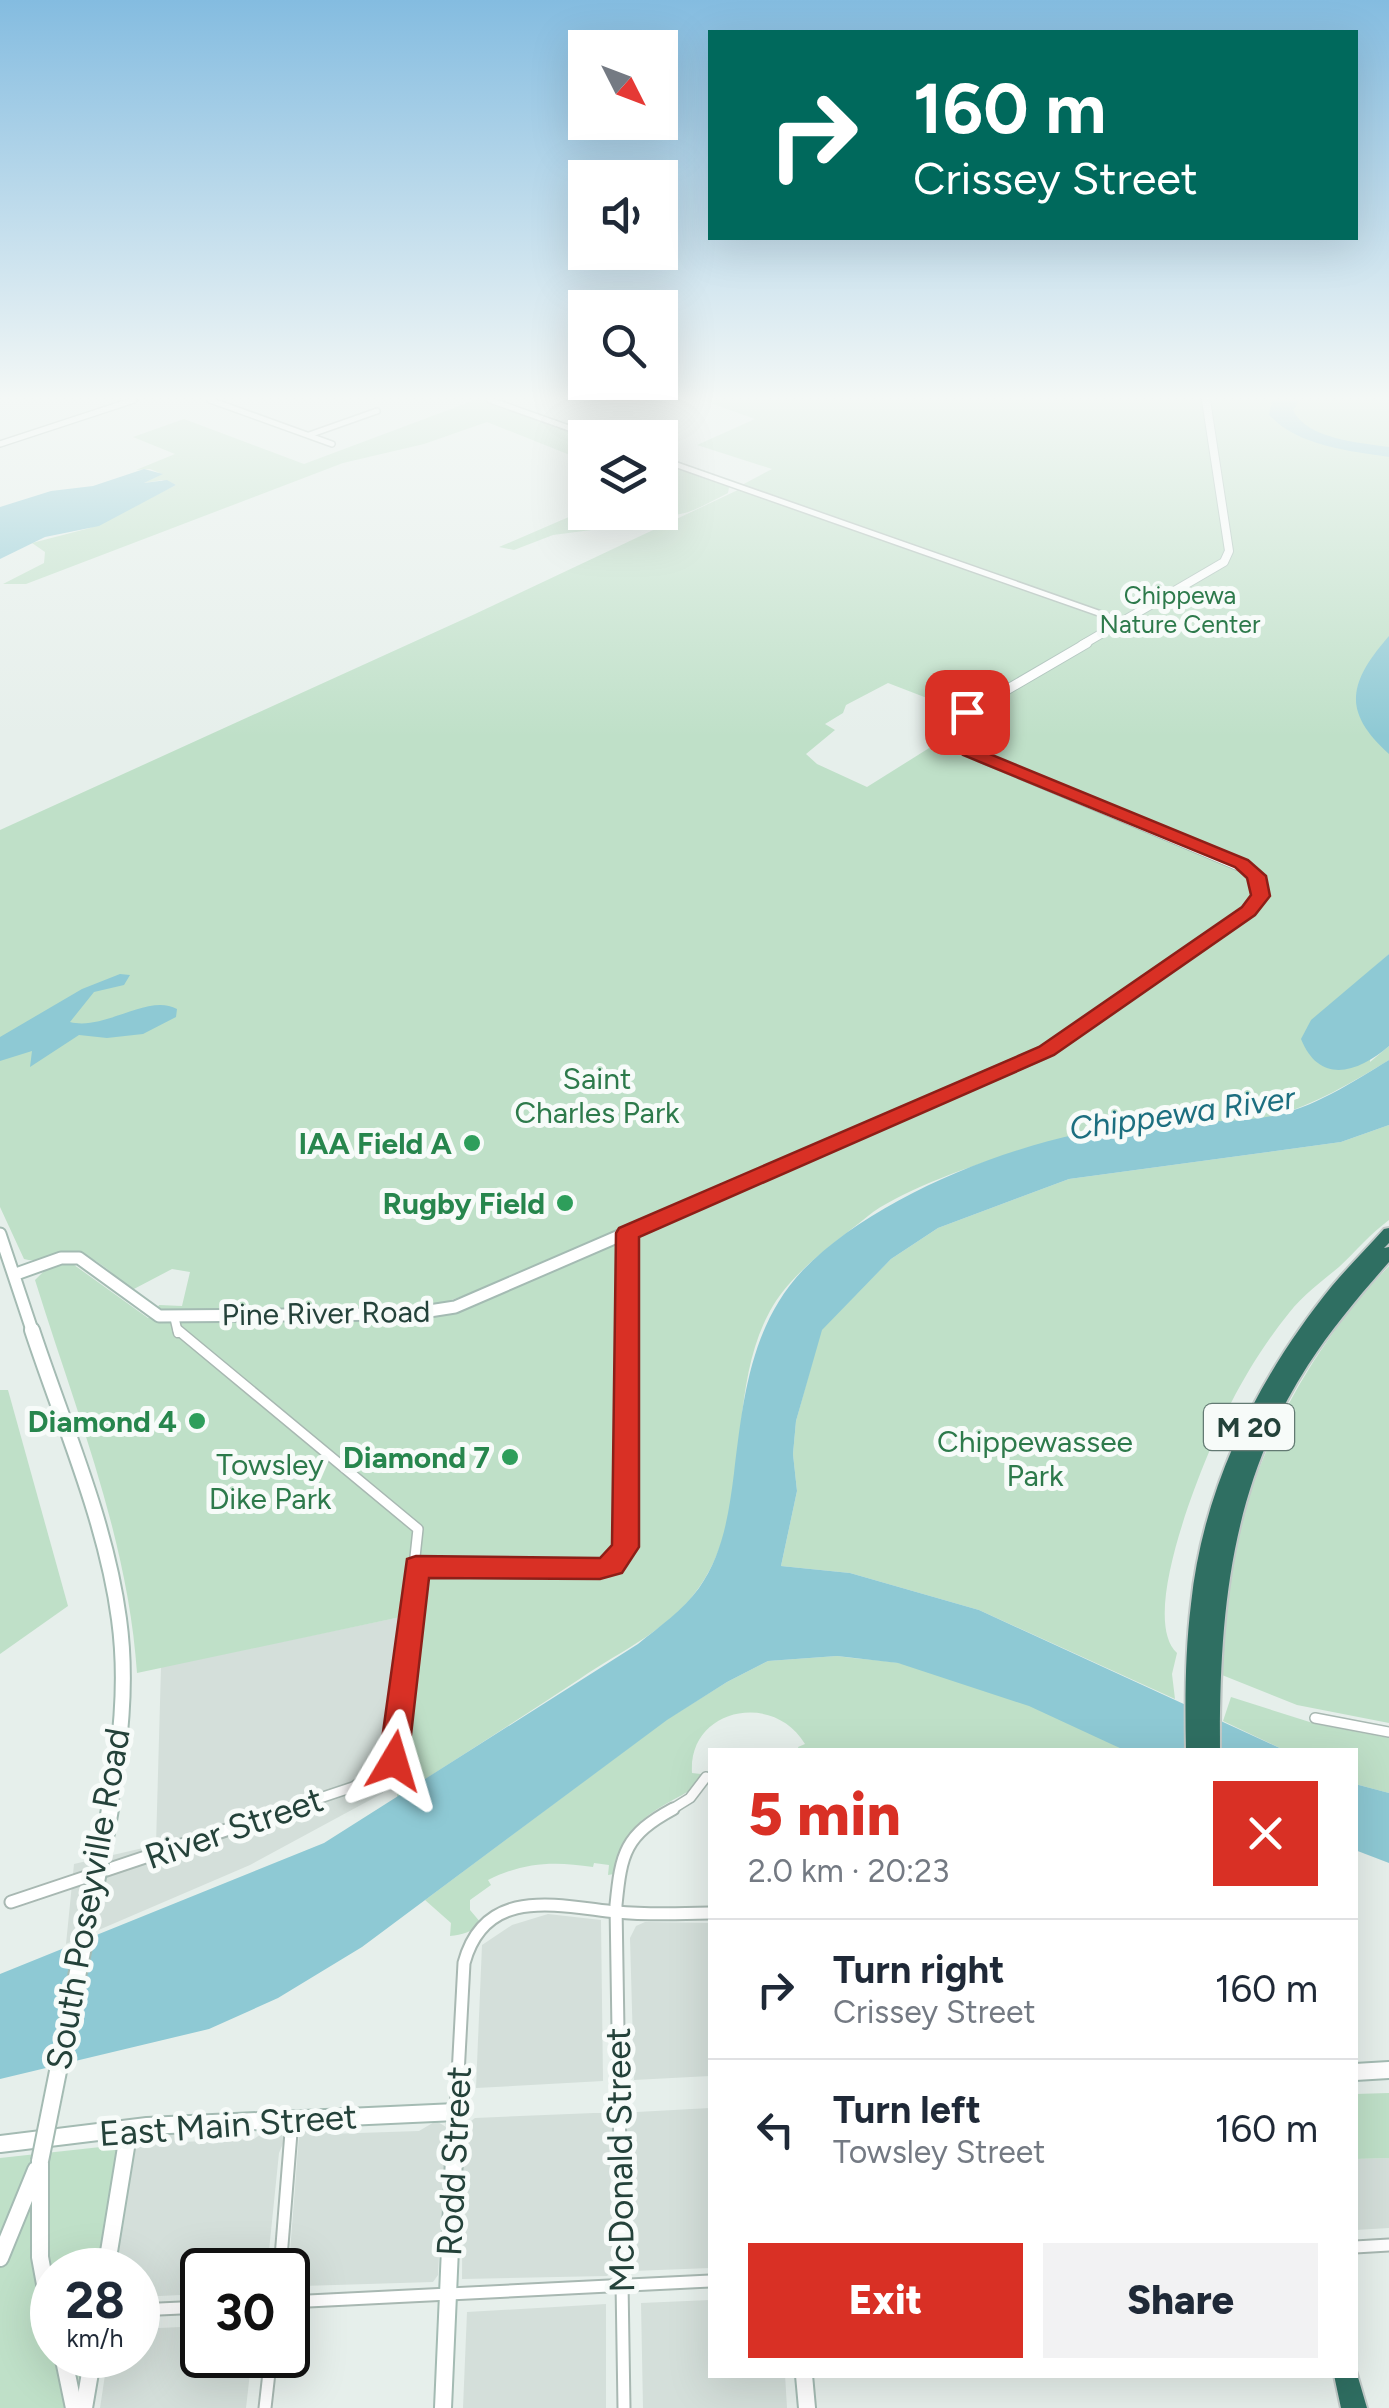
<!DOCTYPE html>
<html lang="en">
<head>
<meta charset="utf-8">
<style>
	:root { --surface:#fff; --page:#f2f2f3; --text:#1f2937; --muted:#747a83; --line:#e0e1e3; --accent:#d93025 }
	body { margin:0; font-family:Figtree,sans-serif; background:var(--page); color:var(--text); height:100vh; display:flex; flex-direction:column; font-size:38px; white-space:nowrap }
	* { box-sizing:border-box; margin:0 }
	p { font-size:32px; color:var(--muted) }
	.icon { flex:none; width:55px; height:55px; fill:none; stroke:currentColor; stroke-width:2; stroke-linecap:round; stroke-linejoin:round }
	.map { position:relative; flex:1; overflow:hidden }
	.panel { position:absolute; left:708px; top:1748px; width:650px; height:630px; display:flex; flex-direction:column; background:var(--surface); border-radius:0px; box-shadow:0 10px 40px #0002 }
	.panel>* { flex:none }
	.guide { position:absolute; left:708px; top:30px; width:650px; height:210px; border-radius:0px; box-shadow:0 10px 40px #0002; background:#00695c; color:#fff; overflow:hidden }
	.needle { width:65px; rotate:132deg }
	.buttons { position:absolute; left:568px; top:30px; display:grid; gap:20px }
	.buttons a { display:grid; place-items:center; width:110px; height:110px; border-radius:0px; background:var(--surface); box-shadow:0 10px 40px #0002; font-size:50px }
	.speed { position:absolute; left:30px; top:2248px; display:flex; gap:20px; font-size:50px; font-weight:700; text-align:center }
	.speed>* { display:grid; place-content:center; width:130px; height:130px; border-radius:50%; background:var(--surface); box-shadow:0 10px 40px #0002; line-height:1 }
	.speed small { font-size:25px; font-weight:400 }
	.speed .limit { border:5px solid #111; border-radius:15px; background:#fff; color:#111 }
	.pin { position:absolute; display:grid; place-items:center; width:85px; height:85px; color:#fff; margin:-42px; border-radius:20px; box-shadow:0 5px 15px #0006 }
	.me { position:absolute; width:110px; margin:-55px; rotate:7deg; stroke-linejoin:round; filter:drop-shadow(0 0 8px #0008) }
	.turn { display:flex; align-items:center; gap:35px; height:210px; padding:0 40px; font-size:45px }
	.turn .icon { width:130px; height:130px; stroke-width:2.5 }
	.turn b { display:block; font-size:70px; line-height:85px }
	.round { display:grid; place-items:center; flex:none; width:105px; height:105px; border-radius:0px; background:var(--page) }
	.head { display:flex; align-items:center; justify-content:space-between; height:170px; padding:0 40px }
	h1 { font-size:60px; font-weight:800; line-height:75px; color:var(--accent) }
	.cta { display:flex; gap:20px; margin-top:auto; padding:20px 40px }
	.cta a { flex:1; height:115px; border-radius:0px; background:var(--accent); color:#fff; font-size:40px; font-weight:800; line-height:115px; text-align:center }
	.cta a+a { background:var(--page); color:var(--text) }
	ul { padding:0; list-style:none }
	li { display:flex; align-items:center; gap:30px; height:140px; padding:0 40px; border-top:2px solid var(--line) }
	li div { flex:1 }
	li b { display:block; font-size:38px }
	li em { font-style:normal }
	.map>svg:first-child { display:block }
	.built { fill:#d4dfda }
	.green { fill:#bfe0c8 }
	.water { fill:#8ec9d4 }
	.lines { fill:none; stroke-linecap:round; stroke-linejoin:round }
	.street-far3-casing { stroke:#a8b8b2; stroke-width:8 }
	.street-far2-casing { stroke:#a8b8b2; stroke-width:11 }
	.street-far1-casing { stroke:#a8b8b2; stroke-width:12 }
	.street-casing { stroke:#a8b8b2; stroke-width:15 }
	.secondary-far4-casing { stroke:#a4bbb3; stroke-width:10 }
	.secondary-far3-casing { stroke:#a4bbb3; stroke-width:11 }
	.secondary-far2-casing { stroke:#a4bbb3; stroke-width:15 }
	.secondary-far1-casing { stroke:#a4bbb3; stroke-width:18 }
	.secondary-casing { stroke:#a4bbb3; stroke-width:20 }
	.highway-casing { stroke:#c2cac8; stroke-width:4 }
	.street-far3 { stroke:#fff; stroke-width:5 }
	.street-far2 { stroke:#fff; stroke-width:8 }
	.street-far1 { stroke:#fff; stroke-width:9 }
	.street { stroke:#fff; stroke-width:11 }
	.secondary-far4 { stroke:#fff; stroke-width:8 }
	.secondary-far3 { stroke:#fff; stroke-width:9 }
	.secondary-far2 { stroke:#fff; stroke-width:11 }
	.secondary-far1 { stroke:#fff; stroke-width:14 }
	.secondary { stroke:#fff; stroke-width:16 }
	.highway { fill:#2f6f62; fill-rule:evenodd }
	.secondary-bridge-casing { stroke:#a4bbb3; stroke-width:20; stroke-linecap:butt }
	.secondary-bridge { stroke:#fff; stroke-width:16 }
	.route { fill:#d93025; stroke:#8d1f18; stroke-width:2.5 }
	.leisure-dot { fill:#2e9e5b; stroke:#f7fbf9; stroke-width:4 }
	.labels { text-anchor:middle; dominant-baseline:central; stroke-width:10; stroke-linejoin:round; paint-order:stroke }
	.far-park-label { font-size:25px; fill:#2d7a4b; stroke:#f7fbf9 }
	.shield { fill:#f7fbf9; stroke:#637a73; stroke-width:2.5 }
	.shield-label { font-size:28px; font-weight:bold; fill:#24423a }
	.park-label { font-size:30px; fill:#2d7a4b; stroke:#f7fbf9 }
	.leisure-label { font-size:30px; font-weight:bold; fill:#27864d; stroke:#f7fbf9; text-anchor:end }
	.street-label { font-size:30px; fill:#24423a; stroke:#f7fbf9 }
	.water-label { font-size:32px; font-style:italic; fill:#1c6f80; stroke:#f7fbf9 }
	.near-street-label { font-size:35px; fill:#24423a; stroke:#f7fbf9 }
</style>
</head>
<body>
<div class="map">
<svg width="1389" height="2408" viewBox="0 0 1389 2408">
	<rect width="100%" height="100%" fill="#e6efeb"/>
	<!-- built -->
	<g class="built">
		<polygon points="405,1616 383,1793 250,1865 66,1944 74,1864 156,1845 161,1667"/>
		<polygon points="548,1914 601,1920 603,2081 476,2088 482,1945 512,1925"/>
		<polygon points="645,1922 710,1923 710,2076 634,2080 630,1938 636,1926"/>
		<polygon points="710,2108 710,2268 633,2271 628,2259 632,2252 626,2120 637,2112"/>
		<polygon points="594,2113 604,2113 613,2123 614,2133 609,2138 614,2269 607,2276 462,2279 463,2127 475,2118"/>
		<polygon points="436,2121 448,2128 449,2142 445,2146 438,2275 433,2282 302,2286 297,2293 288,2291 288,2270 284,2270 289,2265 299,2135 309,2127 320,2126 328,2134 419,2131"/>
		<polygon points="268,2129 278,2131 285,2139 279,2153 267,2270 202,2270 202,2294 138,2297 138,2270 110,2270 133,2142 146,2133 176,2133 181,2142 254,2139"/>
		<polygon points="1389,2158 1389,2228 1355,2230 1355,2159"/>
		<polygon points="710,2300 710,2375 785,2375 787,2408 643,2408 641,2303"/>
		<polygon points="606,2304 606,2408 463,2408 467,2312"/>
		<polygon points="202,2326 202,2355 252,2355 246,2408 100,2408 108,2355 138,2355 138,2329"/>
	</g>
	<!-- green -->
	<g class="green">
		<polygon points="475,400 486,400 593,437 585,438 585,461 487,422 424,444 343,463 26,584 3,584 44,563 45,552 32,543 90,528 176,485 162,480 144,483 162,474 150,469 136,470 175,454 133,437 184,419 304,464"/>
		<path d="M702,400H1389V954L1371,970L1370,1062L1389,1046V1060C1353,1082 1314,1105 1274,1116C1230,1127 1183,1120 1138,1124C1074,1131 917,1177 868,1216C835,1243 791,1272 770,1311C724,1395 755,1506 700,1586C671,1629 622,1650 581,1678C520,1718 459,1758 397,1797L424,1612L137,1673C128,1538 75,1409 35,1280L44,1271L70,1262L148,1318L436,1317L615,1243L630,1241L632,1236L1055,1051L1257,909L1266,890L1257,871L1222,852L973,751L957,733L971,715L888,683L846,705L843,713L825,724L835,730L806,754L817,764L867,787L934,745L952,746L1249,874L1255,888L1253,899L1091,1017L1034,1053L500,1283L434,1306L169,1312L157,1309L159,1305L182,1306L190,1272L172,1269L132,1290C113,1275 90,1248 63,1253C49,1256 39,1263 24,1259L0,1207V830L475,614L740,489L867,534L872,532L740,486L772,469L697,445L755,419Z"/>
		<path d="M660,461L721,483L729,487L728,493C707,503 682,521 659,513Z"/>
		<polygon points="585,510 633,513 599,529 553,535 514,550 499,547"/>
		<path d="M1389,1125V1220C1370,1234 1356,1251 1339,1267C1321,1282 1304,1294 1289,1313C1267,1340 1247,1372 1231,1403C1209,1448 1136,1615 1177,1653L1172,1674L1175,1699L979,1610L850,1573L781,1566L797,1491L793,1454L796,1421L821,1330L891,1259L938,1228L1069,1179L1341,1142Z"/>
		<path d="M1389,1266V1723L1297,1705L1217,1673C1222,1635 1224,1596 1232,1559C1256,1448 1311,1347 1389,1266Z"/>
		<polygon points="0,1390 8,1390 68,1606 0,1654"/>
		<path d="M837,1656C858,1659 879,1660 899,1663C970,1676 1060,1716 1124,1750H799L798,1747L805,1744C774,1691 688,1708 692,1773L701,1774V1784C657,1811 624,1818 614,1874L608,1875L609,1865L594,1863L593,1867C554,1861 524,1862 488,1880L491,1885L470,1900V1910L481,1923C472,1932 462,1935 450,1936L451,1923L425,1900L666,1720L727,1682L768,1661Z"/>
		<polygon points="1231,1697 1316,1724 1389,1738 1389,1793 1355,1784 1355,1750 1284,1750 1223,1721"/>
		<polygon points="1389,2093 1389,2158 1355,2159 1355,2094"/>
		<polygon points="119,2145 97,2270 52,2270 52,2355 83,2355 73,2408 0,2408 0,2158"/>
	</g>
	<!-- water -->
	<g class="water">
		<path d="M1272,400H1300L1293,410C1306,439 1361,443 1389,447V457C1349,451 1298,446 1269,415Z"/>
		<polygon points="144,469 163,474 144,483 167,480 176,485 99,526 45,537 0,559 0,507 51,491 93,486"/>
		<path d="M1389,636V754C1341,711 1349,682 1389,636Z"/>
		<path d="M1389,954V1046C1359,1072 1320,1086 1301,1039L1311,1020Z"/>
		<path d="M120,974L130,975L124,985L94,992L70,1022C105,1031 148,993 177,1009L176,1017L143,1034L107,1038L79,1035L30,1067L32,1051L0,1061V1037L82,989Z"/>
		<path d="M1389,1060V1125L1341,1142L1069,1179L938,1228L891,1259L822,1330L796,1421L793,1454L797,1491L781,1566L850,1573L979,1610L1284,1750H1124L1029,1706L898,1663L837,1656L768,1661L727,1682L667,1720L362,1947L278,1998L209,2029L0,2079V1974L324,1843L638,1644C659,1627 683,1610 699,1588C723,1554 729,1513 734,1473C743,1400 750,1326 803,1270C879,1192 1030,1135 1138,1124C1181,1120 1223,1124 1266,1117C1309,1111 1353,1082 1389,1060Z"/>
		<polygon points="1355,1784 1389,1793 1389,1863 1355,1850"/>
	</g>
	<g class="lines">
		<defs>
			<g id="street-far3">
				<polyline points="210,400 332,444"/>
				<polyline points="490,400 597,438"/>
				<polyline points="309,435 377,411"/>
				<polyline points="0,444 134,400"/>
				<polyline points="660,459 1124,622"/>
			</g>
			<g id="street-far2">
				<polyline points="174,1316 178,1333"/>
				<polyline points="626,1333 627,1233"/>
			</g>
			<g id="street-far1">
				<polyline points="178,1330 418,1529 393,1761 353,1787 281,1811"/>
				<polyline points="417,1567 600,1568 616,1561 625,1547 626,1330"/>
				<polyline points="1315,1718 1389,1732"/>
				<polyline points="669,1811 690,1798 706,1777"/>
			</g>
			<g id="street">
				<polyline points="11,1902 289,1809"/>
				<path d="M456,2112L464,1963C485,1885 559,1906 616,1912C647,1915 679,1914 710,1913"/>
				<polyline points="1355,2247 1389,2245"/>
				<polyline points="280,2270 292,2120"/>
				<polyline points="288,2302 710,2281"/>
				<polyline points="138,2310 202,2307"/>
				<polyline points="265,2408 271,2355"/>
				<path d="M624,2408L616,1905C621,1853 625,1835 673,1809"/>
			</g>
			<polyline id="secondary-far4" points="1082,645 1224,562 1229,551 1206,400"/>
			<polyline id="secondary-far3" points="1087,643 967,713 951,729 955,741 979,757 1253,872 1261,888 1257,903 1191,951"/>
			<g id="secondary-far2">
				<polyline points="0,1234 33,1333"/>
				<polyline points="16,1274 61,1258 79,1258 159,1316 410,1314 455,1307 1047,1051 1195,948"/>
			</g>
			<path id="secondary-far1" d="M32,1330C63,1424 106,1521 119,1619C128,1684 120,1747 109,1811"/>
			<g id="secondary">
				<polyline points="106,1832 110,1809"/>
				<polyline points="1355,2072 1389,2070"/>
				<polyline points="0,2144 147,2126 456,2112 443,2408"/>
				<polyline points="40,2161 40,2257 52,2322"/>
				<polyline points="0,2258 36,2170"/>
				<polyline points="106,2270 129,2129"/>
				<polyline points="63,2355 74,2408"/>
				<polyline points="804,2375 807,2408"/>
				<polyline points="84,2408 93,2355"/>
			</g>
			<g id="highway">
				<path d="M1389,1228V1243L1384,1248L1389,1247V1262C1360,1295 1332,1328 1308,1365C1231,1484 1219,1612 1220,1750H1186C1185,1701 1185,1653 1191,1604C1203,1487 1258,1377 1332,1286C1348,1267 1367,1248 1384,1229Z"/>
				<polygon points="1355,2367 1367,2408 1341,2408 1334,2375 1355,2375"/>
			</g>
		</defs>
		<!-- street-far3 casing -->
		<use href="#street-far3" class="street-far3-casing"/>
		<!-- street-far2 casing -->
		<use href="#street-far2" class="street-far2-casing"/>
		<!-- street-far1 casing -->
		<use href="#street-far1" class="street-far1-casing"/>
		<!-- street casing -->
		<use href="#street" class="street-casing"/>
		<!-- secondary-far4 casing -->
		<use href="#secondary-far4" class="secondary-far4-casing"/>
		<!-- secondary-far3 casing -->
		<use href="#secondary-far3" class="secondary-far3-casing"/>
		<!-- secondary-far2 casing -->
		<use href="#secondary-far2" class="secondary-far2-casing"/>
		<!-- secondary-far1 casing -->
		<use href="#secondary-far1" class="secondary-far1-casing"/>
		<!-- secondary casing -->
		<use href="#secondary" class="secondary-casing"/>
		<!-- highway casing -->
		<use href="#highway" class="highway-casing"/>
		<!-- street-far3 -->
		<use href="#street-far3" class="street-far3"/>
		<!-- street-far2 -->
		<use href="#street-far2" class="street-far2"/>
		<!-- street-far1 -->
		<use href="#street-far1" class="street-far1"/>
		<!-- street -->
		<use href="#street" class="street"/>
		<!-- secondary-far4 -->
		<use href="#secondary-far4" class="secondary-far4"/>
		<!-- secondary-far3 -->
		<use href="#secondary-far3" class="secondary-far3"/>
		<!-- secondary-far2 -->
		<use href="#secondary-far2" class="secondary-far2"/>
		<!-- secondary-far1 -->
		<use href="#secondary-far1" class="secondary-far1"/>
		<!-- secondary -->
		<use href="#secondary" class="secondary"/>
		<!-- highway -->
		<use href="#highway" class="highway"/>
		<defs>
			<polyline id="secondary-bridge" points="40,2161 106,1832"/>
		</defs>
		<!-- secondary-bridge casing -->
		<use href="#secondary-bridge" class="secondary-bridge-casing"/>
		<!-- secondary-bridge -->
		<use href="#secondary-bridge" class="secondary-bridge"/>
	</g>
	<!-- sky -->
	<linearGradient id="sky" x2="0" y2="1"><stop stop-color="#84bce0"/><stop offset="0.54" stop-color="#f4f8f6"/><stop offset="1" stop-color="#f4f8f6" stop-opacity="0"/></linearGradient>
	<rect width="1389" height="737" fill="url(#sky)"/>
	<!-- route -->
	<polygon class="route" points="961,709 975,712 959,730 962,738 975,748 1248,860 1266,876 1270,896 1255,915 1054,1055 639,1237 639,1547 622,1573 600,1579 429,1578 408,1761 404,1770 394,1774 383,1770 379,1761 407,1559 416,1556 600,1558 612,1545 616,1233 619,1228 1039,1047 1242,907 1251,895 1247,878 1235,867 963,755 949,744 942,729"/>
	<!-- markers -->
	<g class="leisure-dot">
		<circle cx="472" cy="1143" r="10"/>
		<circle cx="565" cy="1203" r="10"/>
		<circle cx="197" cy="1421" r="10"/>
		<circle cx="510" cy="1457" r="10"/>
	</g>
	<g class="labels">
		<!-- far-park labels -->
		<g class="far-park-label">
			<text x="1180" y="595">Chippewa<tspan x="1180" dy="29">Nature Center</tspan></text>
		</g>
		<!-- shield labels -->
		<rect class="shield" x="1204" y="1404" width="90" height="46" rx="8"/>
		<g class="shield-label">
			<text x="1249" y="1427">M 20</text>
		</g>
		<!-- park labels -->
		<g class="park-label">
			<text x="597" y="1078">Saint<tspan x="597" dy="34">Charles Park</tspan></text>
			<text x="1035" y="1441">Chippewassee<tspan x="1035" dy="34">Park</tspan></text>
			<text x="270" y="1464">Towsley<tspan x="270" dy="34">Dike Park</tspan></text>
		</g>
		<!-- leisure labels -->
		<g class="leisure-label">
			<text x="452" y="1143">IAA Field A</text>
			<text x="545" y="1203">Rugby Field</text>
			<text x="177" y="1421">Diamond 4</text>
			<text x="490" y="1457">Diamond 7</text>
		</g>
		<!-- street labels -->
		<g class="street-label">
			<text transform="translate(326 1313) rotate(-1)">Pine River Road</text>
		</g>
		<!-- water labels -->
		<g class="water-label">
			<text transform="translate(1182 1113) rotate(-8)">Chippewa River</text>
		</g>
		<!-- near-street labels -->
		<g class="near-street-label">
			<text transform="translate(234 1828) rotate(-19)">River Street</text>
			<text transform="translate(88 1899) rotate(-80)">South Poseyville Road</text>
			<text transform="translate(228 2125) rotate(-4)">East Main Street</text>
			<text transform="translate(620 2160) rotate(-91)">McDonald Street</text>
			<text transform="translate(454 2161) rotate(-87)">Rodd Street</text>
		</g>
	</g>
</svg>
<div class="buttons">
<a><svg class="needle" viewBox="-14 -14 28 28"><path d="M0-13l5 13h-10z" fill="#e53935"/><path d="M0 13l5-13h-10z" fill="#747a83"/></svg></a>
<a><svg class="icon" aria-label="sound" viewBox="0 0 24 24"><path d="M4 9h4l5-4v14l-5-4H4zM17 9q2 3 0 6"/></svg></a>
<a><svg class="icon" aria-label="search" viewBox="0 0 24 24"><circle cx="10" cy="10" r="6"/><path d="M15 15l6 6"/></svg></a>
<a><svg class="icon" aria-label="layers" viewBox="0 0 24 24"><path d="M12 4l9 5-9 5-9-5zM3 14l9 5 9-5"/></svg></a>
</div>
<div class="speed"><div>28<small>km/h</small></div><div class="limit">30</div></div>
<div class="pin" style="left:967px;top:712px;background:#d93025"><svg class="icon" aria-label="arrive" viewBox="0 0 24 24"><path d="M6 21V4h12l-3 4 3 4H6"/></svg></div>
<svg class="me" style="left:394px;top:1761px" viewBox="-20 -20 40 40"><path d="M0-17L14 15 0 8-14 15z" fill="#d93025" stroke="#fff" stroke-width="4"/></svg>
<div class="guide">
<div class="turn"><svg class="icon" aria-label="right" viewBox="0 0 24 24"><path d="M7 20v-9h11M14 6l5 5-5 5"/></svg><div><b>160 m</b>Crissey Street</div></div>
</div>
<section class="panel">
<div class="head"><div><h1>5 min</h1><p>2.0 km · 20:23</p></div><a class="round" style="background:#d93025;color:#fff"><svg class="icon" aria-label="close" viewBox="0 0 24 24"><path d="M6 6l12 12M18 6L6 18"/></svg></a></div>
<ul>
<li><svg class="icon" aria-label="right" viewBox="0 0 24 24"><path d="M7 20v-9h11M14 6l5 5-5 5"/></svg><div><b>Turn right</b><p>Crissey Street</p></div><em>160 m</em></li>
<li><svg class="icon" aria-label="left" viewBox="0 0 24 24"><path d="M17 20v-9H6M10 6l-5 5 5 5"/></svg><div><b>Turn left</b><p>Towsley Street</p></div><em>160 m</em></li>
</ul>
<div class="cta"><a>Exit</a><a>Share</a></div>
</section>
</div>
</body>
</html>
